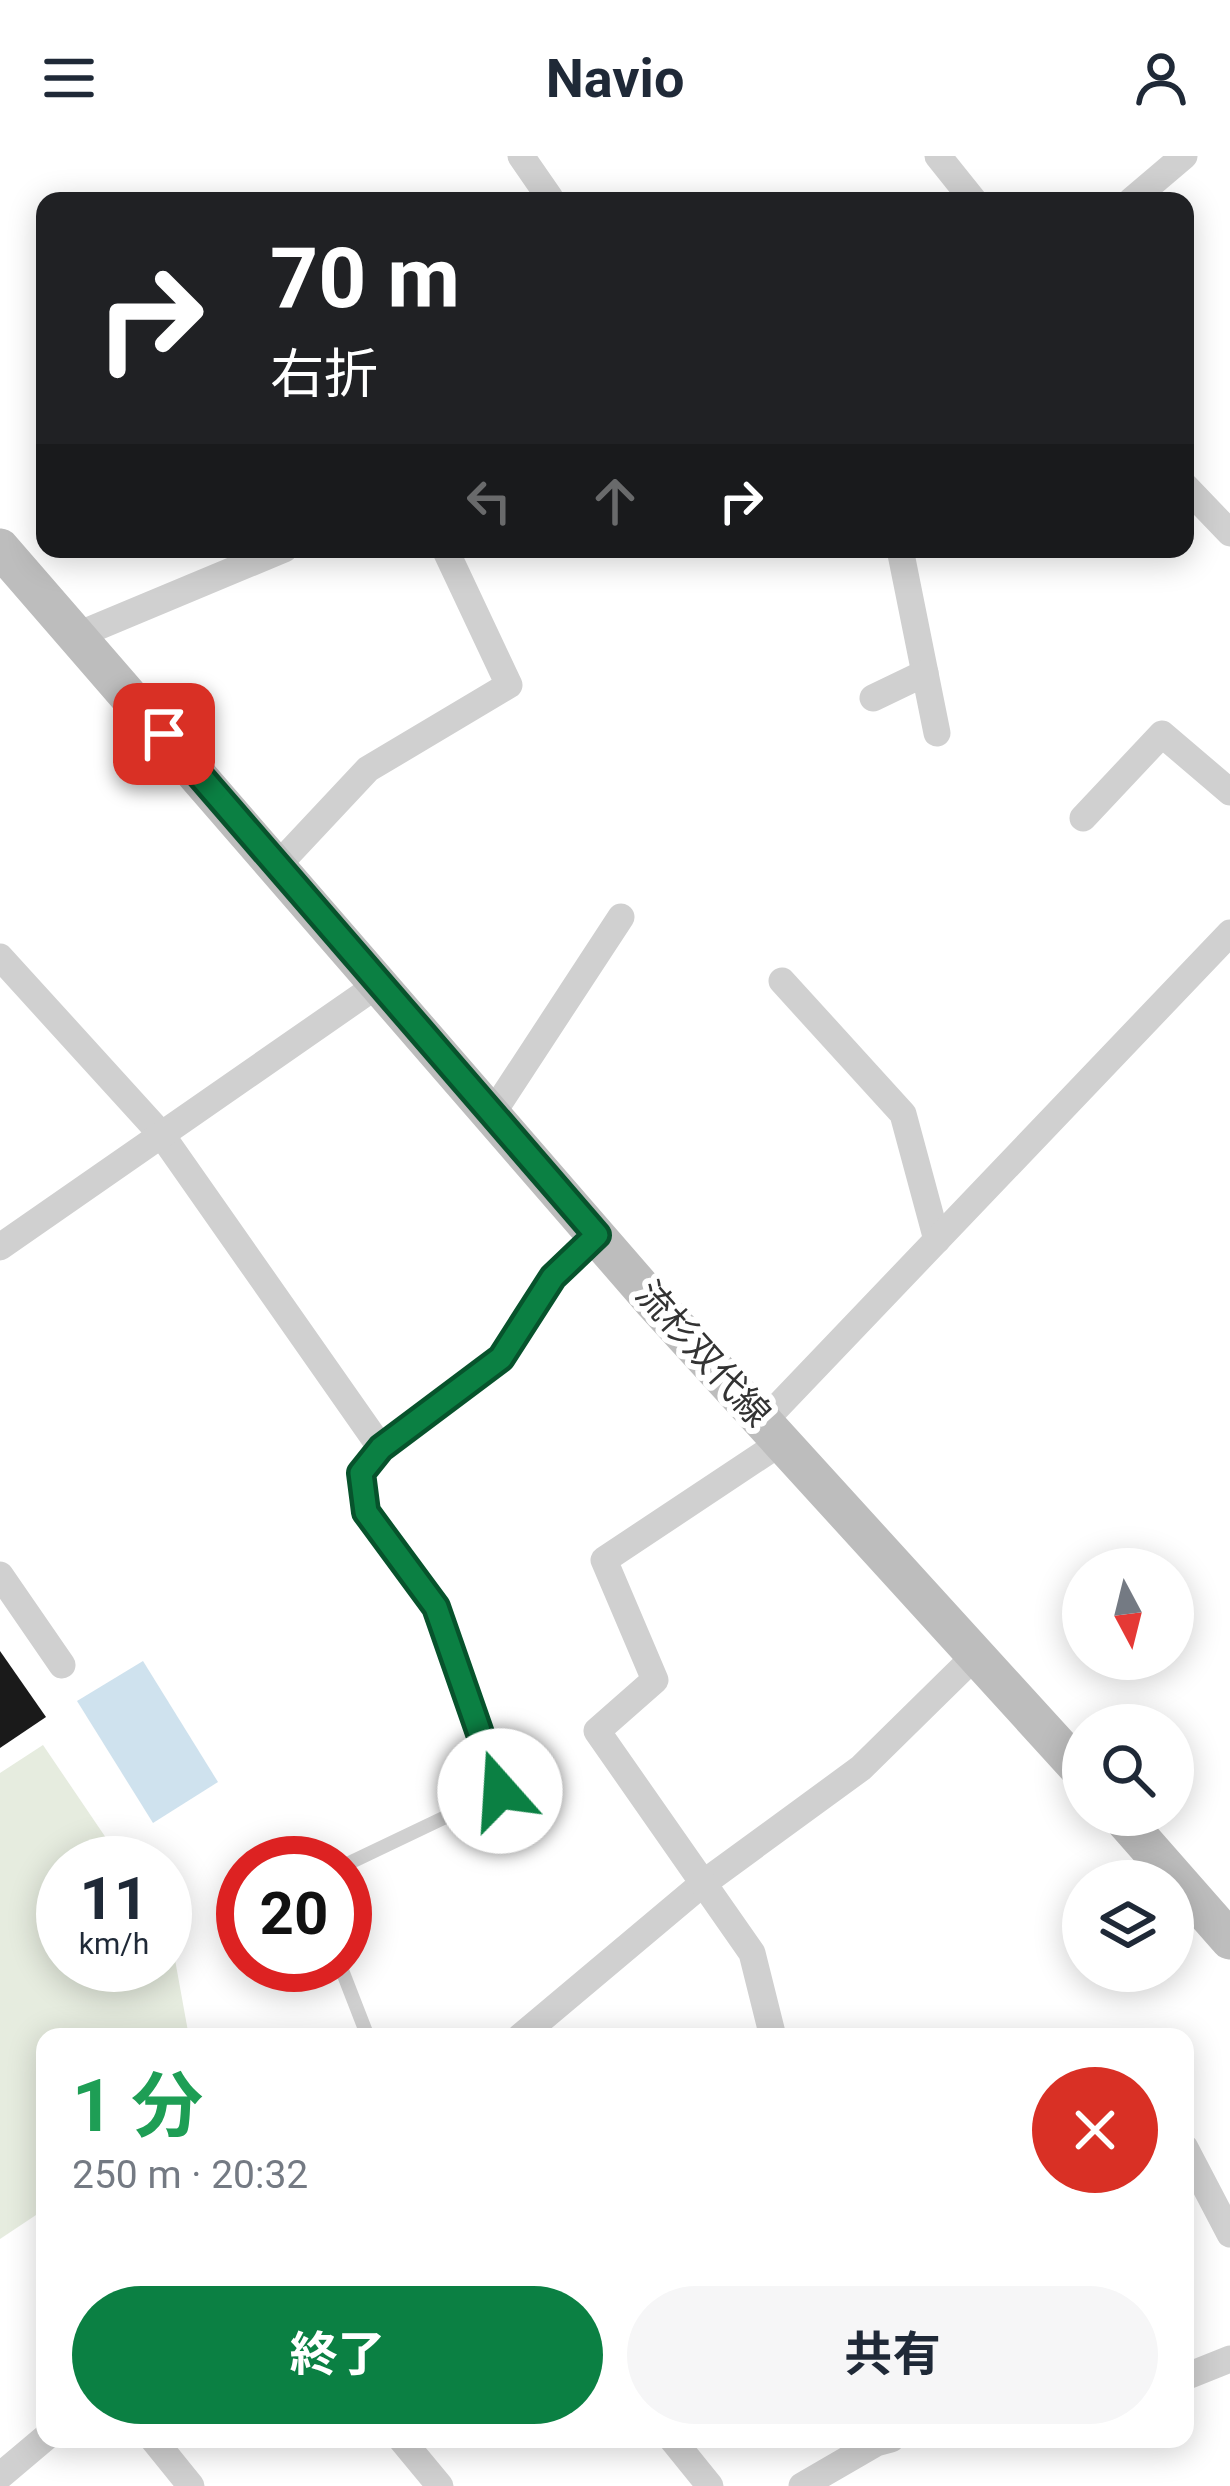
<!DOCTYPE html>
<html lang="ja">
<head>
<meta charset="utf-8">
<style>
	:root { --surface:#fff; --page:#f6f6f7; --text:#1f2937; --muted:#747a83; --accent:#0b8043 }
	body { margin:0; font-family:Roboto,"Noto Sans JP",sans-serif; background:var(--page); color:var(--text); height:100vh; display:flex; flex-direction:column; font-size:45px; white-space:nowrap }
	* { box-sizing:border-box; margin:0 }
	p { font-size:39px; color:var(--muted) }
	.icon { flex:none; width:66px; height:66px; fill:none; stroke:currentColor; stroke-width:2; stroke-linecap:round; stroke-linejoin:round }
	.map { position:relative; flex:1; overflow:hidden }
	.sheet { position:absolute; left:36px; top:1872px; width:1158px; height:420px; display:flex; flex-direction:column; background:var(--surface); border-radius:24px; box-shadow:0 6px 30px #0003 }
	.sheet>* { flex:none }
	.hud { position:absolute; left:36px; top:36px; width:1158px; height:366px; border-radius:24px; box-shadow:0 6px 30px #0003; background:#202124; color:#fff; overflow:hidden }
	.needle { width:78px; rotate:173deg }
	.fabs { position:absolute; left:1062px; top:1392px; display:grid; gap:24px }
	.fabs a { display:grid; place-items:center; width:132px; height:132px; border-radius:50%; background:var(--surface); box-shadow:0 6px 30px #0003; font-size:60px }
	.speed { position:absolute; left:36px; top:1680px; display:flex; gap:24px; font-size:60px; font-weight:700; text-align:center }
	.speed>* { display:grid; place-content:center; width:156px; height:156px; border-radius:50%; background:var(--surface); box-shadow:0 6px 30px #0003; line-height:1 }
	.speed small { font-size:30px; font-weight:400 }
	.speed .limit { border:18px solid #d22; background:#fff; color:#111 }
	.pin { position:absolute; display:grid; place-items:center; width:102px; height:102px; color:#fff; margin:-51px; border-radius:24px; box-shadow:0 6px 18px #0006 }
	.me { position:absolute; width:132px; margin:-66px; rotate:341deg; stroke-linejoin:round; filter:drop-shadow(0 0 9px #0008) }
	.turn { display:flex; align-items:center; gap:42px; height:252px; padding:0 36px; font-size:54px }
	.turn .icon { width:156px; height:156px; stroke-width:2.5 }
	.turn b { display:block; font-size:84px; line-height:102px }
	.lanes { display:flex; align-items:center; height:114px; padding:0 36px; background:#0003; justify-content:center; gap:60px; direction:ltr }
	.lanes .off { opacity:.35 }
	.round { display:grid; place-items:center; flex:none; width:126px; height:126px; border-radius:63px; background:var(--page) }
	.headline { display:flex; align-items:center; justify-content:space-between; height:204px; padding:0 36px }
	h1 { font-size:72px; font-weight:700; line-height:90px; color:#1e9e55 }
	.cta { display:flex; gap:24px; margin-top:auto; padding:24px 36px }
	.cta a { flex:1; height:138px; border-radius:72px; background:var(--accent); color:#fff; font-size:48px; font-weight:700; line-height:138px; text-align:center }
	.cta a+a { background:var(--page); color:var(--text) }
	header { display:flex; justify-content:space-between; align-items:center; height:156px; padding:0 36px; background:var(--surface); font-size:54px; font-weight:700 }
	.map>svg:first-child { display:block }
	.green { fill:#e6ecdf }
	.water { fill:#cfe2ee }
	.building { fill:#1a1a1a }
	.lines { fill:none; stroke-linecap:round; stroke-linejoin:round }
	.service { stroke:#d0d0d0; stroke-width:14 }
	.minor { stroke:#d0d0d0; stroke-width:27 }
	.secondary { stroke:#bdbdbd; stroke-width:39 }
	.route-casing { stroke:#07532c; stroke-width:30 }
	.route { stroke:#0b8043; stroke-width:21 }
	.labels { text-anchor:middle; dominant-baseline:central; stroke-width:12; stroke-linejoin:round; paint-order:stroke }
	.street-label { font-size:36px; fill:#333; stroke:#fff }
</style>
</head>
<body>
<header><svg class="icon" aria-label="menu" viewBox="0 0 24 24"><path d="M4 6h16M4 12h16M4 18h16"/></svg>Navio<svg class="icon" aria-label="person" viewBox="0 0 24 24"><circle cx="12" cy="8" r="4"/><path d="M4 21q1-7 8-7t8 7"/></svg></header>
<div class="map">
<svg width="1230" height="2330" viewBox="0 0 1230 2330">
	<rect width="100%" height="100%" fill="#fff"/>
	<!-- green -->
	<polygon class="green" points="43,1589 123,1707 63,1707 63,1809 165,1809 165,1769 170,1776 189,1881 45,1881 45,2053 0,2083 0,1617"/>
	<!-- water -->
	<polygon class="water" points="143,1505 218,1626 153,1667 77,1545"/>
	<!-- building -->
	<polygon class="building" points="0,1495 46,1561 0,1592"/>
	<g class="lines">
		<!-- service -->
		<g class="service">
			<polyline points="345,1709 500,1635 436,1451 366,1356 361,1317 381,1292"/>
			<polyline points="340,1809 368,1881"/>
		</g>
		<!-- minor -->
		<g class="minor">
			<polyline points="521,0 550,42 544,45"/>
			<polyline points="938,0 974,45"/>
			<polyline points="1131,45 1184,0"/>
			<polyline points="1185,330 1230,377"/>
			<polyline points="900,393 937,577"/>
			<polyline points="78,479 284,393"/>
			<polyline points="873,542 925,517"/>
			<polyline points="1083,662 1162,578 1230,636"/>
			<polyline points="278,709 368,613 509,529 445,393"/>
			<polyline points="0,801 161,978 381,1292 501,1203 553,1122 597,1079"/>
			<polyline points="782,825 903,958 937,1084"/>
			<polyline points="492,958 621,761"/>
			<polyline points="0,1091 380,827"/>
			<polyline points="764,1265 1230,777"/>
			<polyline points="0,1419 62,1509"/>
			<polyline points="520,1881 701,1729 861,1612 977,1498"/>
			<polyline points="773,1881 752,1797 597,1575 655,1524 604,1404 783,1285"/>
			<polyline points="1185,1992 1230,2078"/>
			<polyline points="1185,2221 1230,2203"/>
			<polyline points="153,2283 191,2330"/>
			<polyline points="401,2283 440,2330"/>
			<polyline points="672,2283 710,2330"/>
			<polyline points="0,2320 45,2282"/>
			<polyline points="802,2330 876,2287 891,2283"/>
		</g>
		<!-- secondary -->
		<g class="secondary">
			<polyline points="0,392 652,1144 1083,1617"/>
			<polyline points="1120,1659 1230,1784"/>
		</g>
	</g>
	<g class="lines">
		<defs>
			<polyline id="route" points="164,578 597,1079 553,1121 501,1202 381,1292 361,1317 366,1356 436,1451 500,1635"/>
		</defs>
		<!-- route casing -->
		<use href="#route" class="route-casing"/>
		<!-- route -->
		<use href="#route" class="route"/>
	</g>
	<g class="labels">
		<!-- street labels -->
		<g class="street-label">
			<text transform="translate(703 1198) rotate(48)">流杉双代線</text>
		</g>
	</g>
</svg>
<div class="fabs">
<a><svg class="needle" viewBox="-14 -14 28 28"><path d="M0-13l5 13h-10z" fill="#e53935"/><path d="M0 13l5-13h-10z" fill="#747a83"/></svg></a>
<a><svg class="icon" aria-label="search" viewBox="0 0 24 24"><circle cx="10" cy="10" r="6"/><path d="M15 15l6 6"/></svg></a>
<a><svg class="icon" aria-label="layers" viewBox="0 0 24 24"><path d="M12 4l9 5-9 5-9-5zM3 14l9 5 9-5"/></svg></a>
</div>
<div class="speed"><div>11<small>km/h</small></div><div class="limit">20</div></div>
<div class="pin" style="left:164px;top:578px;background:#d93025"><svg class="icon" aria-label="arrive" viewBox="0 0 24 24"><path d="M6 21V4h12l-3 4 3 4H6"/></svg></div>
<svg class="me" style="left:500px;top:1635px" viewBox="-20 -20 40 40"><circle r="19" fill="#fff"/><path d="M0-13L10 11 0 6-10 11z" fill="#0b8043"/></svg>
<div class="hud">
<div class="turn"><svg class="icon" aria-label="right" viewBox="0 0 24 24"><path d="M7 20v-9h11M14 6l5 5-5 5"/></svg><div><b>70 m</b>右折</div></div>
<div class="lanes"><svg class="icon off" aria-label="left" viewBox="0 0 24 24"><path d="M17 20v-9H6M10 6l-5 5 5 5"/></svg><svg class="icon off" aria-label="ahead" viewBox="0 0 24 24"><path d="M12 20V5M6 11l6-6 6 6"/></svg><svg class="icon" aria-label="right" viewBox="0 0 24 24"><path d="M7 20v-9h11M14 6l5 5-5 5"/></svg></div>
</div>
<section class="sheet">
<div class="headline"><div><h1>1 分</h1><p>250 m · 20:32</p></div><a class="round" style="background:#d93025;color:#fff"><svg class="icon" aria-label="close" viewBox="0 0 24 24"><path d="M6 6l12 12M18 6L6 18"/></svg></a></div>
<div class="cta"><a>終了</a><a>共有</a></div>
</section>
</div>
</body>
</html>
